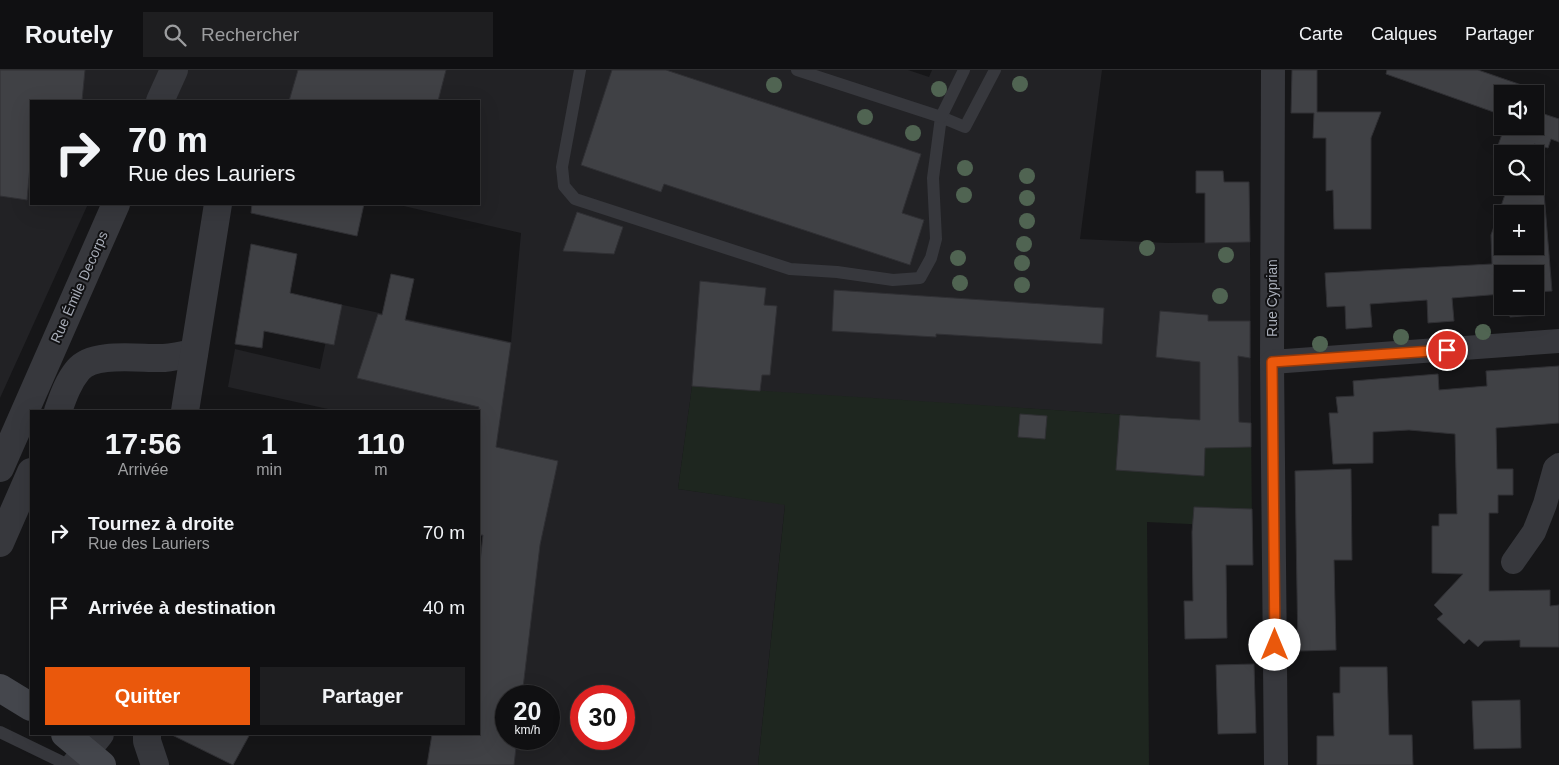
<!DOCTYPE html>
<html lang="fr">
<head>
<meta charset="utf-8">
<style>
	:root { --surface:#101012; --page:#1e1e20; --text:#f1f3f6; --muted:#9c9d9f; --line:#303032; --accent:#ea580c }
	body { margin:0; font-family:Helvetica,sans-serif; background:var(--page); color:var(--text); height:100vh; display:flex; flex-direction:column; font-size:19px; white-space:nowrap }
	* { box-sizing:border-box; margin:0 }
	p { font-size:16px; color:var(--muted) }
	.icon { flex:none; width:28px; height:28px; fill:none; stroke:currentColor; stroke-width:2; stroke-linecap:round; stroke-linejoin:round }
	.map { position:relative; flex:1; overflow:hidden }
	.details { position:absolute; left:30px; top:340px; width:450px; height:325px; display:flex; flex-direction:column; background:var(--surface); border-radius:0px; box-shadow:0 5px 20px #0002,0 0 0 1px var(--line) }
	.details>* { flex:none }
	.hud { position:absolute; left:30px; top:30px; width:450px; height:105px; border-radius:0px; box-shadow:0 5px 20px #0002,0 0 0 1px var(--line); background:#101012; color:var(--text); overflow:hidden }
	.tools { position:absolute; left:1494px; top:15px; display:grid; gap:10px }
	.tools a { display:grid; place-items:center; width:50px; height:50px; border-radius:0px; background:var(--surface); box-shadow:0 5px 20px #0002,0 0 0 1px var(--line); font-size:25px }
	.speed { position:absolute; left:495px; top:615px; display:flex; gap:10px; font-size:25px; font-weight:700; text-align:center }
	.speed>* { display:grid; place-content:center; width:65px; height:65px; border-radius:50%; background:var(--surface); box-shadow:0 5px 20px #0002,0 0 0 1px var(--line); line-height:1 }
	.speed small { font-size:12px; font-weight:400 }
	.speed .limit { border:8px solid #d22; background:#fff; color:#111 }
	.pin { position:absolute; display:grid; place-items:center; width:42px; height:42px; color:#fff; margin:-21px; border:2px solid #fff; border-radius:50%; box-shadow:0 1px 5px #0007 }
	.me { position:absolute; width:55px; margin:-28px; rotate:0deg; stroke-linejoin:round; filter:drop-shadow(0 0 4px #0008) }
	.turn { display:flex; align-items:center; gap:18px; height:105px; padding:0 15px; font-size:22px }
	.turn .icon { width:65px; height:65px; stroke-width:2.5 }
	.turn b { display:block; font-size:35px; line-height:42px }
	.eta { display:flex; justify-content:space-evenly; align-items:center; height:85px; text-align:center }
	.eta b { font-size:30px; font-weight:700; line-height:35px }
	.cta { display:flex; gap:10px; margin-top:auto; padding:10px 15px }
	.cta a { flex:1; height:58px; border-radius:0px; background:var(--accent); color:#fff; font-size:20px; font-weight:700; line-height:58px; text-align:center }
	.cta a+a { background:var(--page); color:var(--text) }
	ul { padding:0; list-style:none }
	li { display:flex; align-items:center; gap:15px; height:75px; padding:0 15px }
	li div { flex:1 }
	li b { display:block; font-size:19px }
	li em { font-style:normal }
	header { display:flex; align-items:center; gap:30px; box-sizing:border-box; height:70px; padding:0 25px; background:var(--surface); border-bottom:1px solid var(--line) }
	header strong { font-size:24px }
	nav { display:flex; gap:28px; margin-inline-start:auto; font-size:18px }
	.search { width:350px; height:45px; background:var(--page); display:flex; align-items:center; gap:12px; box-sizing:border-box; padding:0 18px; border-radius:0px; color:var(--muted); font-size:19px }
	.map>svg:first-child { display:block }
	.built { fill:#222225; fill-rule:evenodd }
	.green { fill:#1e261f }
	.building { fill:#404145; stroke:#303034; fill-rule:evenodd }
	.lines { fill:none; stroke-linecap:round; stroke-linejoin:round }
	.service { stroke:#37383d; stroke-width:12 }
	.minor { stroke:#37383d; stroke-width:24 }
	.tertiary { stroke:#37383d; stroke-width:28 }
	.secondary { stroke:#45474d; stroke-width:28 }
	.tree { fill:#506452 }
	.route-casing { stroke:#983908; stroke-width:12 }
	.route { stroke:#ea580c; stroke-width:9 }
	.labels { text-anchor:middle; dominant-baseline:central; stroke-width:4; stroke-linejoin:round; paint-order:stroke }
	.street-label { font-size:14px; fill:#a8adb8; stroke:#111113 }
</style>
</head>
<body>
<header>
<strong>Routely</strong>
<div class="search"><svg class="icon" aria-label="search" viewBox="0 0 24 24"><circle cx="10" cy="10" r="6"/><path d="M15 15l6 6"/></svg>Rechercher</div>
<nav><a>Carte</a><a>Calques</a><a>Partager</a></nav>
</header>
<div class="map">
<svg width="1559" height="695" viewBox="0 0 1559 695">
	<rect width="100%" height="100%" fill="#161618"/>
	<!-- built -->
	<path class="built" d="M0,0H908L929,7L932,0H1102L1080,169L1167,173L1250,172L1251,353L692,317L678,419L785,434L758,695H457L461,664H479V502L483,466L479,465V341H337L228,317L235,279L320,299L334,233L511,272L521,163L395,134H479V31H31V134H88L0,328ZM506,626H549V669H506ZM581,626H624V669H581Z"/>
	<!-- green -->
	<polygon class="green" points="692,316 1251,353 1252,457 1147,452 1149,695 758,695 785,435 678,419"/>
	<!-- building -->
	<g class="building">
		<polygon points="0,0 85,0 82,31 31,31 31,84 27,130 0,126"/>
		<polygon points="298,0 446,0 438,31 289,31"/>
		<polygon points="612,0 666,0 921,84 902,143 924,150 910,195 664,114 661,122 581,95"/>
		<polygon points="1292,0 1317,0 1317,42 1381,42 1371,68 1371,159 1334,159 1333,120 1326,121 1326,68 1313,68 1314,43 1291,43"/>
		<polygon points="1387,0 1478,0 1539,21 1535,33 1535,24 1502,24 1502,45 1386,4"/>
		<polygon points="1535,41 1559,49 1559,72 1551,69 1548,78 1534,74 1530,84 1515,84 1497,78 1505,56 1535,56"/>
		<polygon points="1196,101 1223,101 1224,112 1249,112 1250,172 1205,173 1205,123 1196,123"/>
		<path d="M1508,116H1523L1544,123L1552,221L1535,222V204H1502V224L1452,228L1454,251L1428,253L1427,230L1370,234L1372,257L1346,259L1345,236L1327,237L1325,203L1492,194L1491,165ZM1502,144H1535V176H1502Z"/>
		<polygon points="252,134 364,134 357,166 251,143"/>
		<polygon points="577,142 623,157 614,184 563,181"/>
		<polygon points="251,174 297,184 290,223 342,235 334,275 264,261 262,278 235,274"/>
		<polygon points="391,204 414,209 405,250 511,273 496,377 558,391 540,475 522,626 506,626 506,669 517,669 514,695 427,695 432,664 479,664 479,502 483,465 479,465 479,337 357,308 378,244 382,245"/>
		<polygon points="700,211 766,218 764,235 777,236 770,305 762,305 760,321 692,316"/>
		<polygon points="834,220 1104,238 1102,274 936,264 936,267 832,261"/>
		<polygon points="1535,232 1536,245 1510,247 1510,236 1535,236"/>
		<polygon points="1160,241 1208,245 1208,251 1250,251 1250,288 1238,286 1239,352 1251,353 1251,377 1205,378 1204,406 1116,400 1120,345 1200,350 1200,292 1156,287"/>
		<polygon points="1559,296 1559,353 1496,358 1497,399 1513,399 1513,425 1498,425 1498,443 1489,443 1489,521 1550,520 1550,536 1559,535 1559,577 1520,577 1520,570 1484,571 1478,577 1469,569 1464,574 1437,549 1443,544 1434,535 1463,504 1432,503 1432,456 1439,456 1439,444 1457,444 1455,364 1409,360 1373,362 1373,393 1333,394 1329,343 1338,343 1336,327 1354,326 1353,311 1438,304 1439,320 1487,316 1486,301"/>
		<polygon points="1020,344 1047,346 1045,369 1018,367"/>
		<polygon points="1351,399 1352,490 1334,490 1336,580 1298,581 1295,401"/>
		<polygon points="1194,437 1252,439 1253,495 1226,495 1227,568 1185,569 1184,531 1193,531 1192,462"/>
		<polygon points="1254,594 1256,663 1218,664 1216,595"/>
		<polygon points="1340,597 1387,597 1389,665 1412,665 1413,695 1317,695 1317,666 1334,666 1333,623 1340,623"/>
		<polygon points="1520,630 1521,678 1474,679 1472,631"/>
		<polygon points="170,664 250,664 233,695"/>
	</g>
	<g class="lines">
		<!-- service -->
		<g class="service">
			<polyline points="580,0 562,97 564,116 575,129 790,199 837,202 893,210 920,208 931,188 936,169 933,108 941,47 965,57 995,0"/>
			<polyline points="797,0 941,47 964,0"/>
			<polyline points="0,662 68,695"/>
		</g>
		<!-- minor -->
		<g class="minor">
			<polyline points="1273,0 1272,292 1276,695"/>
			<polyline points="1272,292 1559,271"/>
			<polyline points="1513,492 1534,462 1545,434 1555,398 1559,395"/>
		</g>
		<!-- tertiary -->
		<g class="tertiary">
			<polyline points="160,31 174,0"/>
			<path d="M58,341C63,327 68,312 78,300C93,281 141,289 164,288C174,287 184,285 194,283"/>
			<polyline points="185,341 218,134"/>
			<polyline points="0,398 116,134"/>
			<polyline points="0,473 31,402"/>
			<polyline points="147,664 147,671 155,695"/>
			<polyline points="75,695 100,664"/>
		</g>
		<!-- secondary -->
		<g class="secondary">
			<polyline points="0,618 31,637"/>
			<polyline points="65,664 102,695"/>
		</g>
	</g>
	<!-- trees -->
	<g class="tree">
		<circle cx="1020" cy="14" r="8"/>
		<circle cx="774" cy="15" r="8"/>
		<circle cx="939" cy="19" r="8"/>
		<circle cx="865" cy="47" r="8"/>
		<circle cx="913" cy="63" r="8"/>
		<circle cx="965" cy="98" r="8"/>
		<circle cx="1027" cy="106" r="8"/>
		<circle cx="964" cy="125" r="8"/>
		<circle cx="1027" cy="128" r="8"/>
		<circle cx="1027" cy="151" r="8"/>
		<circle cx="1024" cy="174" r="8"/>
		<circle cx="1147" cy="178" r="8"/>
		<circle cx="1226" cy="185" r="8"/>
		<circle cx="958" cy="188" r="8"/>
		<circle cx="1022" cy="193" r="8"/>
		<circle cx="960" cy="213" r="8"/>
		<circle cx="1022" cy="215" r="8"/>
		<circle cx="1220" cy="226" r="8"/>
		<circle cx="1483" cy="262" r="8"/>
		<circle cx="1401" cy="267" r="8"/>
		<circle cx="1320" cy="274" r="8"/>
	</g>
	<g class="lines">
		<defs>
			<polyline id="route" points="1275,575 1272,292 1447,280"/>
		</defs>
		<!-- route casing -->
		<use href="#route" class="route-casing"/>
		<!-- route -->
		<use href="#route" class="route"/>
	</g>
	<g class="labels">
		<!-- street labels -->
		<g class="street-label">
			<text transform="translate(79 217) rotate(-66)">Rue Émile Decorps</text>
			<text transform="translate(1272 228) rotate(-90)">Rue Cyprian</text>
		</g>
	</g>
</svg>
<div class="tools">
<a><svg class="icon" aria-label="sound" viewBox="0 0 24 24"><path d="M4 9h4l5-4v14l-5-4H4zM17 9q2 3 0 6"/></svg></a>
<a><svg class="icon" aria-label="search" viewBox="0 0 24 24"><circle cx="10" cy="10" r="6"/><path d="M15 15l6 6"/></svg></a>
<a>+</a>
<a>−</a>
</div>
<div class="speed"><div>20<small>km/h</small></div><div class="limit">30</div></div>
<div class="pin" style="left:1447px;top:280px;background:#d93025"><svg class="icon" aria-label="arrive" viewBox="0 0 24 24"><path d="M6 21V4h12l-3 4 3 4H6"/></svg></div>
<svg class="me" style="left:1275px;top:575px" viewBox="-20 -20 40 40"><circle r="19" fill="#fff"/><path d="M0-13L10 11 0 6-10 11z" fill="#ea580c"/></svg>
<div class="hud">
<div class="turn"><svg class="icon" aria-label="right" viewBox="0 0 24 24"><path d="M7 20v-9h11M14 6l5 5-5 5"/></svg><div><b>70 m</b>Rue des Lauriers</div></div>
</div>
<section class="details">
<div class="eta">
<div><b>17:56</b><p>Arrivée</p></div>
<div><b>1</b><p>min</p></div>
<div><b>110</b><p>m</p></div>
</div>
<ul>
<li><svg class="icon" aria-label="right" viewBox="0 0 24 24"><path d="M7 20v-9h11M14 6l5 5-5 5"/></svg><div><b>Tournez à droite</b><p>Rue des Lauriers</p></div><em>70 m</em></li>
<li><svg class="icon" aria-label="arrive" viewBox="0 0 24 24"><path d="M6 21V4h12l-3 4 3 4H6"/></svg><div><b>Arrivée à destination</b></div><em>40 m</em></li>
</ul>
<div class="cta"><a>Quitter</a><a>Partager</a></div>
</section>
</div>
</body>
</html>
